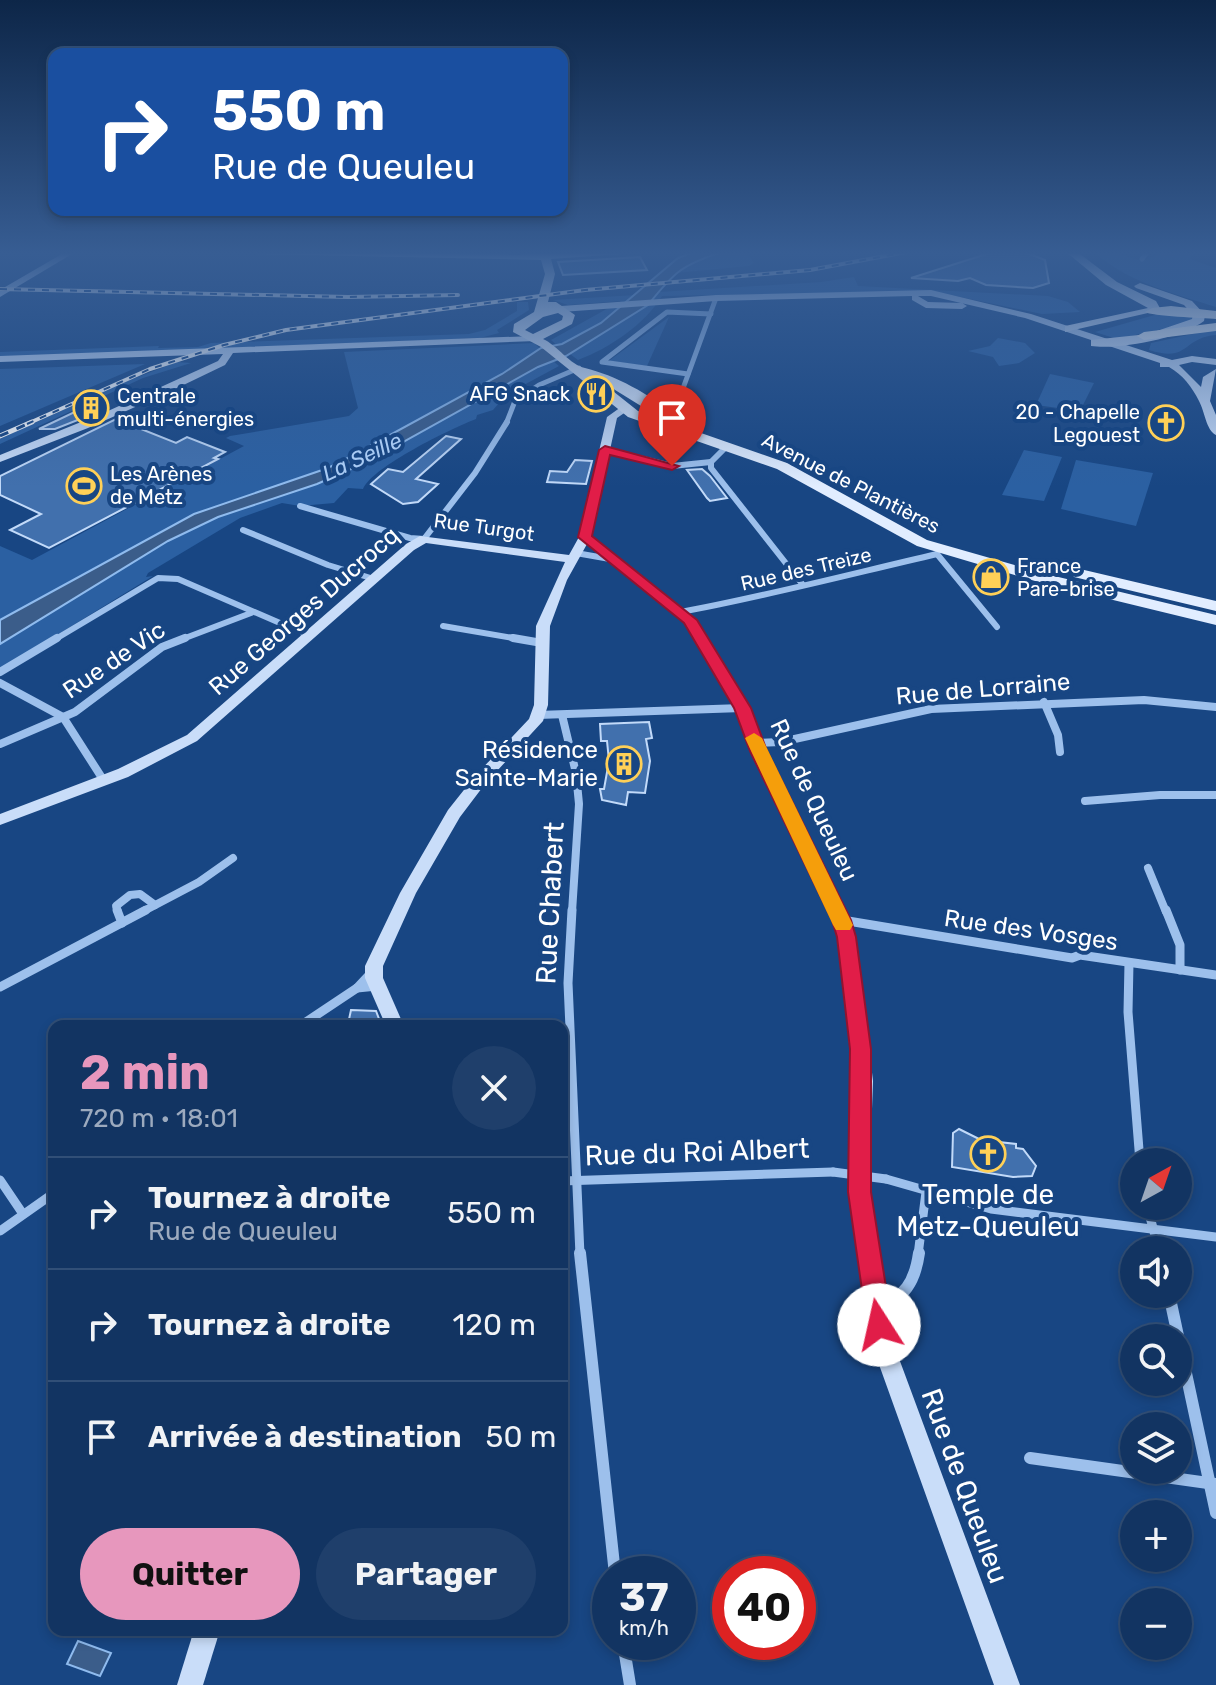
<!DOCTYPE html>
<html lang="fr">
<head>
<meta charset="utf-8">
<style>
	:root { --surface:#123462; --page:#1f3f6b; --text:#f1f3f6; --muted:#9caabe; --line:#314f77; --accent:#e797bd }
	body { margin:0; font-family:Rubik,sans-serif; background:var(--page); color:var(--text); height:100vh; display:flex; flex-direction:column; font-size:30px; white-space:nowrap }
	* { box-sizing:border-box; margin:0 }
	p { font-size:26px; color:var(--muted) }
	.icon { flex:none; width:44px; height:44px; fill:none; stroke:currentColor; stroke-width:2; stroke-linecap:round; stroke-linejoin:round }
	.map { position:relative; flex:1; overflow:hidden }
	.sheet { position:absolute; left:48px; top:1020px; width:520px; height:616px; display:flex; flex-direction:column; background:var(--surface); border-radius:16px; box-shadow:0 4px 12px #0003,0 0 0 2px var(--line) }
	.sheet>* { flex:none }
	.top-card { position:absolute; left:48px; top:48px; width:520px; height:168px; border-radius:16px; box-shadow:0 4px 12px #0003,0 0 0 2px var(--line); background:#1a4fa0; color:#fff; overflow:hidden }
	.needle { width:52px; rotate:40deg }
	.controls { position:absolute; left:1120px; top:1148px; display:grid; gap:16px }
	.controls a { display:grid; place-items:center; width:72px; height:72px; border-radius:50%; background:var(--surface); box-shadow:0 4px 12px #0003,0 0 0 2px var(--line); font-size:40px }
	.speed { position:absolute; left:592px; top:1556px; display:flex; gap:16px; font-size:40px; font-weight:700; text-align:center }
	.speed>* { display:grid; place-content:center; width:104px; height:104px; border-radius:50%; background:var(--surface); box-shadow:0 4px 12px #0003,0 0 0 2px var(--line); line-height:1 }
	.speed small { font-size:20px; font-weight:400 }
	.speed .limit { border:12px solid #d22; background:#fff; color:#111 }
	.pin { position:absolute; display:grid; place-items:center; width:68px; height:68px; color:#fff; margin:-82px -34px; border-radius:50% 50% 50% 0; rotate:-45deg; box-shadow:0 0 8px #0007 }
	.pin .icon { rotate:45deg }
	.me { position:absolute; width:88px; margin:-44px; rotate:350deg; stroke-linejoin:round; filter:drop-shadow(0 0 6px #0008) }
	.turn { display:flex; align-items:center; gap:28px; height:168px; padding:0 32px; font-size:36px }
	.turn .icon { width:104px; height:104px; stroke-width:2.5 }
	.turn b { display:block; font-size:56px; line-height:68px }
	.round { display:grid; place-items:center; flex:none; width:84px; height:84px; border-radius:42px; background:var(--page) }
	.summary { display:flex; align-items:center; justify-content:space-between; height:136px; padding:0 32px }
	h1 { font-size:48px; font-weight:700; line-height:60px; color:var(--accent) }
	.button { display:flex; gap:16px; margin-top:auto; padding:16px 32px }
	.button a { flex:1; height:92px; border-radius:48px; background:var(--accent); color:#111; font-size:32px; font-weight:700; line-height:92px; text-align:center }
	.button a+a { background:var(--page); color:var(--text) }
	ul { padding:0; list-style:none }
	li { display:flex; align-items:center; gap:24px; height:112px; padding:0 32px; border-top:2px solid var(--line) }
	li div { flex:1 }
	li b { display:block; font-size:30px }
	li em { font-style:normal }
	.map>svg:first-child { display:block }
	.green { fill:#2b60a2 }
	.water { fill:#3b5d8a; stroke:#8fbbee; stroke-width:2 }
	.building { fill:#4170ad; stroke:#c2daf9; stroke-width:2 }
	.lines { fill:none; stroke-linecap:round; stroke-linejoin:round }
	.street-far4 { stroke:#9dc0ec; stroke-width:5 }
	.street-far3 { stroke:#9dc0ec; stroke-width:6 }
	.street-far2 { stroke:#9dc0ec; stroke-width:8 }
	.street-far1 { stroke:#9dc0ec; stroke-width:9 }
	.street { stroke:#9dc0ec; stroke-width:12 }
	.secondary { fill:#c9ddf9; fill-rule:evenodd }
	.primary { fill:#e1edff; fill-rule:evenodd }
	.highway { fill:#fff; fill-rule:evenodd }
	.rail-far1-casing { stroke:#fff; stroke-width:4 }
	.rail-casing { stroke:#fff; stroke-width:5 }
	.rail-far1 { stroke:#184683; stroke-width:2; stroke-dasharray:7; stroke-linecap:butt }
	.rail { stroke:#184683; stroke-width:3; stroke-dasharray:9; stroke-linecap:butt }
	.street-bridge { stroke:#9dc0ec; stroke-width:9 }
	.route { fill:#e11d48; stroke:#92132f; stroke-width:2 }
	.slow { fill:#f59e0b }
	.labels { text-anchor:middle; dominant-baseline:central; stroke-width:8; stroke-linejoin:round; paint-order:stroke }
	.far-poi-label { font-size:20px; fill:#fff; stroke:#184683; text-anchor:start }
	.far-street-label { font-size:20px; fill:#fff; stroke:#184683 }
	.far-water-label { font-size:22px; font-style:italic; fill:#a8caf3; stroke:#184683 }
	.street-label { font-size:24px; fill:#fff; stroke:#184683 }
	.poi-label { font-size:24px; fill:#fff; stroke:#184683; text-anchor:end }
	.near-street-label { font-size:28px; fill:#fff; stroke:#184683 }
	.near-poi-label { font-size:28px; fill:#fff; stroke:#184683 }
</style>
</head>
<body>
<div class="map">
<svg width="1216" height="1685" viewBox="0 0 1216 1685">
	<rect width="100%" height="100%" fill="#184683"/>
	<!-- green -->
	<g class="green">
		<polygon points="724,251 745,251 754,263 749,266 675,273 695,260"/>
		<path d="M1094,251H1123L1119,254L1142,261L1166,251H1195L1190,259L1216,268V307C1176,294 1125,282 1094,251Z"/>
		<path d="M854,277L858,286L1048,296L1068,302L1080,312L1042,314L931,291L662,296C645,324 610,348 578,360L570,354L648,305L659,292L821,282Z"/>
		<path d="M636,295C616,316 586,336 558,346L551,340L621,301L568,305L553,300Z"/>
		<polygon points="517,302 528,302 529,310 497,330 499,333 480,338 0,357 0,352 159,346 158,348 198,347 211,343 469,334 485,330 517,311"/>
		<polygon points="1165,312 1195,317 1186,324 1117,339 1095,332"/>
		<polygon points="669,317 647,366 610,361 610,360"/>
		<path d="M1216,329V335C1181,338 1190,363 1149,350L1151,343Z"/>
		<polygon points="998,338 1025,343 1035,353 1019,363 999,366 993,357 968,351 990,346"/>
		<path d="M534,343L547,355L350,464L317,472L303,488L367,462L547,363L553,361L559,366L507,394L493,410L477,415L476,419C452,428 372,467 363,489L348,488L334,503L300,506L282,503L240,518L148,573L146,577L153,576L0,670V546L32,560L244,446L226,438L230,436L349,416L358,408L344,352Z"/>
		<polygon points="177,362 191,363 143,378 0,444 0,439 117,385"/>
		<polygon points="145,364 0,426 0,369"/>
		<polygon points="1050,374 1094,383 1080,411 1036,405"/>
		<polygon points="1024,450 1062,457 1044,501 1002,495"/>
		<polygon points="1076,460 1153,473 1136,526 1061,509"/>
	</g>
	<!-- water -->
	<g class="water">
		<path d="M697,251H724C682,265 675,271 648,305L566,356L538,367L367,462L317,484L218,517L168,541L0,644V620L194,514L328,468L346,459L502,374L541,348L562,344L601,323L678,258Z"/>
		<polygon points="78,1641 111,1653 100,1676 67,1664"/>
	</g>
	<!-- building -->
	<g class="building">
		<polygon points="996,251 1022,251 1045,260 1049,283 1033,288 986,285 970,278 958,281 911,278"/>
		<polygon points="640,257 647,270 563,275 558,262"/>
		<polygon points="85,407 98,412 55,429 39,429"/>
		<polygon points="116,419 176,443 187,437 225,452 214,458 218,459 49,548 10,530 41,514 0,495 0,476"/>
		<polygon points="446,436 461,439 416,479 438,484 418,502 403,504 371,484 388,469 403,472"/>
		<polygon points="575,460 592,461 586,484 547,482 550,471 567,472"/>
		<polygon points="702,469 710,476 727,498 710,501 707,498 687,470"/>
		<polygon points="649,722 652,738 646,739 650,761 645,793 628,792 626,805 602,800 600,789 604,789 609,761 607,741 601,741 600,724"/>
		<polygon points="351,1010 376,1011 381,1024 348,1024"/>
		<polygon points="959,1129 981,1140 1016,1144 1016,1148 1023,1149 1036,1166 1032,1176 1013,1177 952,1167 953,1133"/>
	</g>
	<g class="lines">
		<!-- street-far4 -->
		<g class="street-far4">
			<polyline points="1142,259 1148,251"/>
			<polyline points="688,374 602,362 667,312 711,314"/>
			<polyline points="668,416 674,413 716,298"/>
			<polyline points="506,424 515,401 539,385 579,368"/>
		</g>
		<!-- street-far3 -->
		<g class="street-far3">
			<polyline points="727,446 711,462 711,468 803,585"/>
			<polyline points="605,450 672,466 711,462"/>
			<polyline points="300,506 410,538 424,539 475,473 507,422"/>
			<polyline points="243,530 328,565 374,579"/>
			<polyline points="576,553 610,559"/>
			<polyline points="937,554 997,627"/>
			<path d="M681,612C767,596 851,574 937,554"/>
			<polyline points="443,626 525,640"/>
			<polyline points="54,640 158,578 178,579 310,636"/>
			<polyline points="180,640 251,613"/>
		</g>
		<!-- street-far2 -->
		<g class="street-far2">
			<polyline points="513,638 542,643"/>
			<polyline points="0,672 57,638"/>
			<polyline points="0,683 63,717 104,781"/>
			<polyline points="1044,702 1058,735 1060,752"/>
			<polyline points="538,715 742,708"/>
			<polyline points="562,715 576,773 579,804 572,912"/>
			<polyline points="755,743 781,742 931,709 1144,700 1216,707"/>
			<polyline points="0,744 75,712 162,647 185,638"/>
			<polyline points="1085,801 1160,795 1216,795"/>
			<polyline points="1148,868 1166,912"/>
			<polyline points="118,912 116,906 130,895 140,894 155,905"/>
			<polyline points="142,912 199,882 233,858"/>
		</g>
		<!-- street-far1 -->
		<g class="street-far1">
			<polyline points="117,910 122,923"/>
			<polyline points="572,910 568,983 580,1255"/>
			<polyline points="1166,910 1180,945 1180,970"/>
			<polyline points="842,920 1072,958 1080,955 1216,975"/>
			<polyline points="1129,963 1128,1012 1140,1162"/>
			<polyline points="372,972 357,988 377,986"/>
			<polyline points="0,987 146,910"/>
			<polyline points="300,1026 357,988"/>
			<polyline points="886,1179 991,1209 1216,1237"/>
			<polyline points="0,1180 23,1214"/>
			<polyline points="562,1181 833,1172"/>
			<polyline points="1147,1206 1159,1250"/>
			<polyline points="0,1231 54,1193"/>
			<polyline points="918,1255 926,1192"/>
		</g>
		<!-- street -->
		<g class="street">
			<polyline points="580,1253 615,1574"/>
			<polyline points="1169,1294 1216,1513"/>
			<path d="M877,1306C905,1299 915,1281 919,1253"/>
			<polyline points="1030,1458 1215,1484"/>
			<polyline points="623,1642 630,1685"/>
		</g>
		<!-- secondary -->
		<g class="secondary">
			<polygon points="67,251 77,251 0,297 0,290"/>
			<polygon points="98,251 217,251 213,254 102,254"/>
			<polygon points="482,251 494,251 482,255"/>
			<path d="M931,290L1031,314L1172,360L1192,356L1216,359V365L1192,362L1179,365L1201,387L1203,377L1216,369L1210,401L1216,415V435C1206,430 1205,412 1199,401C1192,387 1183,375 1169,367H1160V363L1025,318L931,296H918L928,302L962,303L967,306L962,309L926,308L912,300V296L716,301L561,312L556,309L561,306L716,295Z"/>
			<polygon points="533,336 538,339 536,341 233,353 225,365 171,391 88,428 0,462 0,455 108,411 218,361 223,354 0,362 0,356"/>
			<polygon points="621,407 630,409 617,418 591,536 697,620 749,708 765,751 849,920 856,937 873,1081 869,1192 894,1345 1020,1685 994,1685 872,1345 849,1192 853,1081 838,937 833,920 751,751 735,708 685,622 587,544 567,580 550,626 548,705 543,721 485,784 460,817 416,893 383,966 383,978 404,1026 386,1026 365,978 365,966 400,893 448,810 475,776 529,719 534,705 536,626 565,562 426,543 414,550 197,741 128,777 0,825 0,814 118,769 187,735 406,544 420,536 569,555 579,537 607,417"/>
			<polygon points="194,1630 220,1630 203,1685 177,1685"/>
		</g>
		<!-- primary -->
		<g class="primary">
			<path d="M245,251L519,255L539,253V251H626L621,254L551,259L555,274L548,302H556L575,315L572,324L543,339C557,345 570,365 585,368C614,375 651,394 674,416L662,419L599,380L638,411L787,463L927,540L1046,574L1216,615V625L1035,581L917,546L777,469L628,417L541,347L513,332L514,324L534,312L545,274L541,260L250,254ZM558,313L563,316L562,320L533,334L525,330L543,317Z"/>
			<polygon points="1065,251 1076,251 1117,282 1156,301 1161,310 1065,332 1065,326 1148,308 1106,285"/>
			<path d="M1140,283L1192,301L1205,315L1204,321C1182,338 1119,350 1091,346V340L1148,334L1192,319L1193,315L1184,305L1136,288L1134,286Z"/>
			<polygon points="1080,569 1216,601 1216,611 1074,577 1072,574"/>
		</g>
		<!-- highway -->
		<g class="highway">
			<path d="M1171,306L1216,311V319C1203,318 1151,316 1145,312L1152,308Z"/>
			<polygon points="1216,323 1216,331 1144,340 1137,336 1144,332"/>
		</g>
		<defs>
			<g id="rail-far1">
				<polyline points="0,289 348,297 458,295"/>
				<polyline points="27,424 150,369 224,345 286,330 585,290 810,270 912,251"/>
			</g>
			<polyline id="rail" points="0,436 32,422"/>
		</defs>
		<!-- rail-far1 casing -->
		<use href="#rail-far1" class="rail-far1-casing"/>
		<!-- rail casing -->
		<use href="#rail" class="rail-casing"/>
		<!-- rail-far1 -->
		<use href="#rail-far1" class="rail-far1"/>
		<!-- rail -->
		<use href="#rail" class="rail"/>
		<!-- street-bridge -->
		<polyline class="street-bridge" points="833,1172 886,1179"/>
	</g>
	<!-- sky -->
	<linearGradient id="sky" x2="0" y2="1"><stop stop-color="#0d2648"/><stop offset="0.52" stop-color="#375d93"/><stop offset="1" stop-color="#375d93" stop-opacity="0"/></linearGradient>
	<rect width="1216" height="487" fill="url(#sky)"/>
	<!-- route -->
	<polygon class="route" points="605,446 679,466 672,470 610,455 592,536 697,620 751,708 767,751 851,920 856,937 871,1049 871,1192 892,1325 888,1334 879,1338 870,1334 867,1325 848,1192 850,1049 837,937 832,920 750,751 734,708 684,623 578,537 599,450"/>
	<!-- slow -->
	<polygon class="slow" points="754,733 762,738 853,925 850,930 836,930 833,925 745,738"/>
	<!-- icons -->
	<defs>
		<symbol id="restaurant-ring" viewBox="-11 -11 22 22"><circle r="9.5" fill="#184683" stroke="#ffd057" stroke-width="1.5"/><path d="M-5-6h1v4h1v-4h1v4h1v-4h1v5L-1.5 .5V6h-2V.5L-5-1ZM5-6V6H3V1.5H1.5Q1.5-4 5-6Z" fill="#ffd057"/></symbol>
		<symbol id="building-ring" viewBox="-11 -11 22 22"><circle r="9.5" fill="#184683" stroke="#ffd057" stroke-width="1.5"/><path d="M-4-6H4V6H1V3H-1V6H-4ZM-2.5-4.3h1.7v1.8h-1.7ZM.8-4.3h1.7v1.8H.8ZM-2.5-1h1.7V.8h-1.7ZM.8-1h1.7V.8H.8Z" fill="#ffd057"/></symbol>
		<symbol id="church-ring" viewBox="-11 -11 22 22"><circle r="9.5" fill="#184683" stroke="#ffd057" stroke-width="1.5"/><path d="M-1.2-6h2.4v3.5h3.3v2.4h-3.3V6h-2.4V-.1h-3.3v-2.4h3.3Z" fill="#ffd057"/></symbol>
		<symbol id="stadium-ring" viewBox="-11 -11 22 22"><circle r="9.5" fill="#184683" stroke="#ffd057" stroke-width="1.5"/><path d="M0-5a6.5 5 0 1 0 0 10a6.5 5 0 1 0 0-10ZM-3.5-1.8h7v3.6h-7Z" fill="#ffd057"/></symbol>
		<symbol id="shop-ring" viewBox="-11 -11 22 22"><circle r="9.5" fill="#184683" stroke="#ffd057" stroke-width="1.5"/><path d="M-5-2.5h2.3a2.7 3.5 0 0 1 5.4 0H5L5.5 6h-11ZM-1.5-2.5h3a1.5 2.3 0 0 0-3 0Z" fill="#ffd057"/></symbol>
	</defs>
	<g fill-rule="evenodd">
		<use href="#restaurant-ring" x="576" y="374" width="40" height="40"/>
		<use href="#building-ring" x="71" y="388" width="40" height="40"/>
		<use href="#church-ring" x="1146" y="403" width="40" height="40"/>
		<use href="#stadium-ring" x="64" y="466" width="40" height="40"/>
		<use href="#shop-ring" x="971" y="557" width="40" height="40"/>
		<use href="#building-ring" x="604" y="744" width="40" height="40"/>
		<use href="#church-ring" x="968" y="1134" width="40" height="40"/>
	</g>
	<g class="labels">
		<!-- far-poi labels -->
		<g class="far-poi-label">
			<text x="570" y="394" text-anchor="end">AFG Snack</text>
			<text x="117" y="396">Centrale<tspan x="117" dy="23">multi-énergies</tspan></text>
			<text x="1140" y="412" text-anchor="end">20 - Chapelle<tspan x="1140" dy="23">Legouest</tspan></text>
			<text x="110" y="474">Les Arènes<tspan x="110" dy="23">de Metz</tspan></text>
			<text x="1017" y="566">France<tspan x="1017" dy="23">Pare-brise</tspan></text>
		</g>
		<!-- far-street labels -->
		<g class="far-street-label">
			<text transform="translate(851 483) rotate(27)">Avenue de Plantières</text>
			<text transform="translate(484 527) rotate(8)">Rue Turgot</text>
			<text transform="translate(806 569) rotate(-13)">Rue des Treize</text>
		</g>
		<!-- far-water labels -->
		<g class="far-water-label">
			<text transform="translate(362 457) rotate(-25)">La Seille</text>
		</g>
		<!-- street labels -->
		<g class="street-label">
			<text transform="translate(304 611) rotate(-41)">Rue Georges Ducrocq</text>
			<text transform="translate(114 660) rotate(-34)">Rue de Vic</text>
			<text transform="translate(983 689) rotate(-5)">Rue de Lorraine</text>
			<text transform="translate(814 800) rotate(65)">Rue de Queuleu</text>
			<text transform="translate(1031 930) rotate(8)">Rue des Vosges</text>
		</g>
		<!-- poi labels -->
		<g class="poi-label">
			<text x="598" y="750">Résidence<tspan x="598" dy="28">Sainte-Marie</tspan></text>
		</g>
		<!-- near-street labels -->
		<g class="near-street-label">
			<text transform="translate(550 903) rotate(-87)">Rue Chabert</text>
			<text transform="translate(697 1152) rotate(-2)">Rue du Roi Albert</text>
			<text transform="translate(965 1486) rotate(70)">Rue de Queuleu</text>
		</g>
		<!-- near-poi labels -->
		<g class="near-poi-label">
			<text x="988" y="1194">Temple de<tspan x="988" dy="32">Metz-Queuleu</tspan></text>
		</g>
	</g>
</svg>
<div class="controls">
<a><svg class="needle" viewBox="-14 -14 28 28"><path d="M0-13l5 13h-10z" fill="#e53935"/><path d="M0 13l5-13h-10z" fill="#9caabe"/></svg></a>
<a><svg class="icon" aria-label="sound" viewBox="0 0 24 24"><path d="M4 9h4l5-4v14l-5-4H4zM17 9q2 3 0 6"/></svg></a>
<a><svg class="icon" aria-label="search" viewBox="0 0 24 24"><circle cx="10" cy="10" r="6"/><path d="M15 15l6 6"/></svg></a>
<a><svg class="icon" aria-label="layers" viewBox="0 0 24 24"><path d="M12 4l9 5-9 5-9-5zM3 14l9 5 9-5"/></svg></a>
<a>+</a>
<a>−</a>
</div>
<div class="speed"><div>37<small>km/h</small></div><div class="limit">40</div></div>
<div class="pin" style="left:672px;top:466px;background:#d93025"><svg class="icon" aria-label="arrive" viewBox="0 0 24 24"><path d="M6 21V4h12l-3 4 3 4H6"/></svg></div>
<svg class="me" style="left:879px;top:1325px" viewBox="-20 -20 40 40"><circle r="19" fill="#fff"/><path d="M0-13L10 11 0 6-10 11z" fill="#e11d48"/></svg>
<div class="top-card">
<div class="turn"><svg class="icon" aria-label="right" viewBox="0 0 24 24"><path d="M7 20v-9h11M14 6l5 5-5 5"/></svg><div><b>550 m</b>Rue de Queuleu</div></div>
</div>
<section class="sheet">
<div class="summary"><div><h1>2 min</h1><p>720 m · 18:01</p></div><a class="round"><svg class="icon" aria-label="close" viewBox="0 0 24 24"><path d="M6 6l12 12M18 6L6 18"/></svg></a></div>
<ul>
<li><svg class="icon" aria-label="right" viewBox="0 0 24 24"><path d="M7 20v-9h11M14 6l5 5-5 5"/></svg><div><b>Tournez à droite</b><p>Rue de Queuleu</p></div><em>550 m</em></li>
<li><svg class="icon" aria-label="right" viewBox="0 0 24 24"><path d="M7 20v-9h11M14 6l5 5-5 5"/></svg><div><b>Tournez à droite</b></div><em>120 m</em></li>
<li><svg class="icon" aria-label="arrive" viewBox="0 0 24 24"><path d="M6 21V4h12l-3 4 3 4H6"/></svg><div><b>Arrivée à destination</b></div><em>50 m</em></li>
</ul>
<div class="button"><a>Quitter</a><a>Partager</a></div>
</section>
</div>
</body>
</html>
